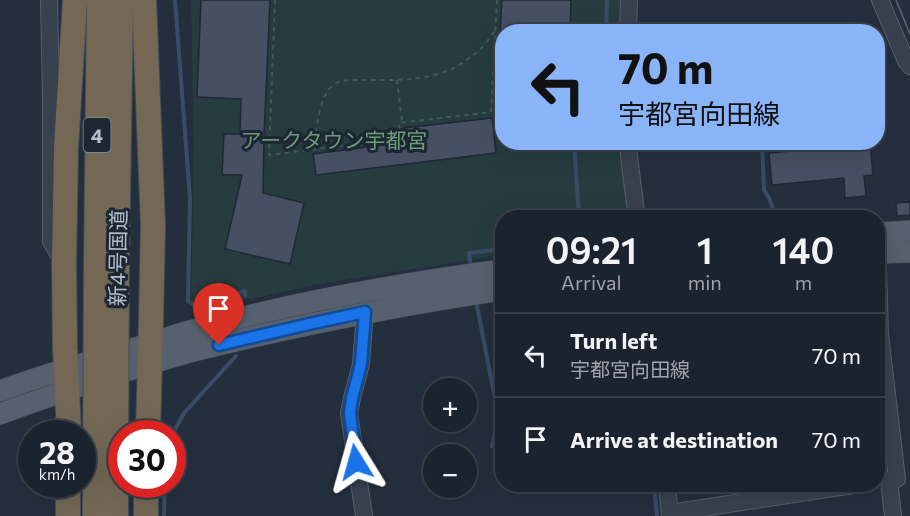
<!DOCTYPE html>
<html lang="en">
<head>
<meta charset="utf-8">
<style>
	:root { --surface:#1b232e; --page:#242b36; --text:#f1f3f6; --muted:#a0a4aa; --line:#39404a }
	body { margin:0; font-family:Commissioner,"Noto Sans JP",sans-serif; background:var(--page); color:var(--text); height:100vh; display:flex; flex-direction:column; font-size:22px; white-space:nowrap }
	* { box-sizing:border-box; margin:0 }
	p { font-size:20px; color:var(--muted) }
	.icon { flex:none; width:33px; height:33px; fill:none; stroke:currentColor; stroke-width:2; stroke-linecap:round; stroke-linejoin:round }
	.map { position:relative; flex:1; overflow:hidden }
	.drawer { position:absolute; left:495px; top:210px; width:390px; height:282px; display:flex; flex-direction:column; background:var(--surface); border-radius:24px; box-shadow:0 6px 24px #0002,0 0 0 2px var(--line) }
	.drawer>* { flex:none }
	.banner { position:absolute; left:495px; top:24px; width:390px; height:126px; border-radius:24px; box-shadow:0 6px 24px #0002,0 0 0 2px var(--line); background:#8ab4f8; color:#111; overflow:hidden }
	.tools { position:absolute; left:423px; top:378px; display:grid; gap:12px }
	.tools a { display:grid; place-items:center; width:54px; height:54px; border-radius:50%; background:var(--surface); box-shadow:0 6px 24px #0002,0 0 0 2px var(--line); font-size:30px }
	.speed { position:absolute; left:18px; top:420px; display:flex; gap:12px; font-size:30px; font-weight:700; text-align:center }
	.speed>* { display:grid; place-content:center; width:78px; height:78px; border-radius:50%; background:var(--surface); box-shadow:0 6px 24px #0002,0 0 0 2px var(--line); line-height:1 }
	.speed small { font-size:15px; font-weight:400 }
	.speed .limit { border:9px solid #d22; background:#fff; color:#111 }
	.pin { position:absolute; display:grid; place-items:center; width:51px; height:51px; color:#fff; margin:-62px -26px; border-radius:50% 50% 50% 0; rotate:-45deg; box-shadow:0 0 6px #0007 }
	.pin .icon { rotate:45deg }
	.me { position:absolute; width:66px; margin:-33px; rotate:352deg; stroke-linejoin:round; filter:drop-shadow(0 0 4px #0008) }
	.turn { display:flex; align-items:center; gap:21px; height:126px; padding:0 24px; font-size:27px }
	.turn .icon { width:78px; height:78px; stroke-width:2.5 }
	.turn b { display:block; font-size:42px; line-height:51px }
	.eta { display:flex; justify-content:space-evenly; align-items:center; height:102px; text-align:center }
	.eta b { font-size:36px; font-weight:600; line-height:42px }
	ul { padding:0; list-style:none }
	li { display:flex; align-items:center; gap:18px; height:84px; padding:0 24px; border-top:2px solid var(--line) }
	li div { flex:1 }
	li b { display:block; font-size:22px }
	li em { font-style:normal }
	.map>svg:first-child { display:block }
	.green { fill:#263c3f }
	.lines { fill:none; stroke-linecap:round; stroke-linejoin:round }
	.stream { stroke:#394c67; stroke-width:4 }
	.building { fill:#455162; stroke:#1f2835; stroke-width:1.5 }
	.minor-casing { stroke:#565f6c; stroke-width:18 }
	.major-casing { stroke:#414a57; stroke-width:22 }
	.highway-casing { stroke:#434c59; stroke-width:26 }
	.path { stroke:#44595c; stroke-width:2; stroke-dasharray:4.5 4.5; stroke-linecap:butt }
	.minor { stroke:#38414e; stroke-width:16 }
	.major { stroke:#56606e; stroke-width:21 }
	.highway { stroke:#746855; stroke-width:24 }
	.tram { stroke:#5a6575; stroke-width:1.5 }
	.highway-bridge-casing { stroke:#434c59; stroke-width:26; stroke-linecap:butt }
	.highway-bridge { stroke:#746855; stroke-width:24 }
	.route-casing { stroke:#114b97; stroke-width:15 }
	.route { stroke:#1a73e8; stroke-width:10 }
	.labels { text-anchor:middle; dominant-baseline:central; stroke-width:6; stroke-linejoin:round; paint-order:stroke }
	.shield { fill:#1d2633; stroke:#878f9c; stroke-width:1.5 }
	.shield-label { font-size:20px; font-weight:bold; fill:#b4bcc9 }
	.park-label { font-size:21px; fill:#6b9a76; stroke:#1d2633 }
	.street-label { font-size:21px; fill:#b4bcc9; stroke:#1d2633 }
</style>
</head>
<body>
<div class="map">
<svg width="910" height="516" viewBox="0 0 910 516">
	<rect width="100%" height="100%" fill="#242f3e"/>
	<!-- green -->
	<polygon class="green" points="191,0 622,0 621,31 502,32 502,142 621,143 630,217 502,218 502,255 313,285 199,311 191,307 194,144"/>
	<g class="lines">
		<!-- stream -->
		<g class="stream">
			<polyline points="175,0 190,198 188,301 194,305 245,291 245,296"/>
			<polyline points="606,32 607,0"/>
			<polyline points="574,142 579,218"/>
			<polyline points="762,142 764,190 769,198 776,218"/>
			<polyline points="470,262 469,253 502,249"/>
			<polyline points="477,306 499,419 492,446 502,444"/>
			<polyline points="172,435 184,413 236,356"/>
			<polyline points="654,484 657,516"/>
			<polyline points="164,516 165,484"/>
		</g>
	</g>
	<!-- building -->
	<g class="building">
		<polygon points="201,0 270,0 264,135 263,193 304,203 290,264 225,249 242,175 222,175 224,134 240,134 241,99 197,97"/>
		<polygon points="502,0 571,0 570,32 500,32"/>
		<polygon points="492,118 496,153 316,175 313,154 406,142 404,128"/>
		<polygon points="870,144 873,175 864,176 866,196 845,198 844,178 772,185 769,153"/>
		<polygon points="910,202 910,215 897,216 896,203"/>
	</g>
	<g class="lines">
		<defs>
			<g id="minor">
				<polyline points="49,0 51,99 51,241 64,264"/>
				<polyline points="880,0 906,61 910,66"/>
				<polyline points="628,32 629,0"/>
				<polyline points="628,142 630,165 637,218"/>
				<polyline points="878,268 880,334 897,479"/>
				<polyline points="889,480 893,516"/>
				<polyline points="667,484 670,516"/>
				<polyline points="670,513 860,484"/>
				<polyline points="364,516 349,413 352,398 361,364 365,312"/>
			</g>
			<g id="major">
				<polyline points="878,233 910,231"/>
				<polyline points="878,253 910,252"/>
				<path d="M0,391C41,376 83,363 126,351C146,345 166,338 186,332C290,303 396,284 502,270"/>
				<path d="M0,414C63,391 126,370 190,352C211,346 232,342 252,337C336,318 418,302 502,290"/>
			</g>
			<g id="highway">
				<polyline points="144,0 153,225 151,321 148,434"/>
				<polyline points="117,263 121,0"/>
				<polyline points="96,269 99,0"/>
				<polyline points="69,434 65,348 64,264 66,148 75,0"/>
				<polyline points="68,516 68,484"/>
				<polyline points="95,516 95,472"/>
				<polyline points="116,516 116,469"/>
				<polyline points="146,516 146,484"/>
			</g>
		</defs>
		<!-- minor casing -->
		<use href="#minor" class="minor-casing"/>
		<!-- major casing -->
		<use href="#major" class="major-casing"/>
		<!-- highway casing -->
		<use href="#highway" class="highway-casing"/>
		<!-- path -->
		<g class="path">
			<polyline points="275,0 269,155 401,138 399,123 491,112 497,0"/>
			<polyline points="397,80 402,122"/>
			<path d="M313,150C316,132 319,96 333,85C340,79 355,80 364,80C407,80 443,82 477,52C484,47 489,38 495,31"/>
		</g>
		<!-- minor -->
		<use href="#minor" class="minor"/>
		<!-- major -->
		<use href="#major" class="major"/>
		<!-- highway -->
		<use href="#highway" class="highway"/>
		<!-- tram -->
		<polyline class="tram" points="896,0 910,34"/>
		<defs>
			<g id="highway-bridge">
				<polyline points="116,469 117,263"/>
				<polyline points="95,472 96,269"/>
			</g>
		</defs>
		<!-- highway-bridge casing -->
		<use href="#highway-bridge" class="highway-bridge-casing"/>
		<!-- highway-bridge -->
		<use href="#highway-bridge" class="highway-bridge"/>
	</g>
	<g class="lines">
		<defs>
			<polyline id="route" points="219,345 309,324 365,312 361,364 352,398 350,413 356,462"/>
		</defs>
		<!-- route casing -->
		<use href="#route" class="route-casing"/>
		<!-- route -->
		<use href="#route" class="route"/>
	</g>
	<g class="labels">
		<!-- shield labels -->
		<rect class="shield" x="83.5" y="118" width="27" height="34" rx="4.5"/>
		<g class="shield-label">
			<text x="97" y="135">4</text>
		</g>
		<!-- park labels -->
		<g class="park-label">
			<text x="334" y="139">アークタウン宇都宮</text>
		</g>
		<!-- street labels -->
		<g class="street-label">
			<text transform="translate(117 258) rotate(-89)">新4号国道</text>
		</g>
	</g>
</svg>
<div class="tools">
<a>+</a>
<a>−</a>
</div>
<div class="speed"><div>28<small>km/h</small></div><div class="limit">30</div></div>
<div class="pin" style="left:219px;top:345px;background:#d93025"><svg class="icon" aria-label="arrive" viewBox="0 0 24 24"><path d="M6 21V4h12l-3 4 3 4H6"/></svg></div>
<svg class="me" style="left:356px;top:462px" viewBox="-20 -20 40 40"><path d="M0-17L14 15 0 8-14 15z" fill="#1a73e8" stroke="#fff" stroke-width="4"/></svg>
<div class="banner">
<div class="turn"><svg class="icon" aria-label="left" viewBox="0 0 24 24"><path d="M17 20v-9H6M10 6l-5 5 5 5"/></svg><div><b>70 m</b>宇都宮向田線</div></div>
</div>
<section class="drawer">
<div class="eta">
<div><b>09:21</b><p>Arrival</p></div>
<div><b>1</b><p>min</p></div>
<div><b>140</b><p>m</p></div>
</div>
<ul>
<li><svg class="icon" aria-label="left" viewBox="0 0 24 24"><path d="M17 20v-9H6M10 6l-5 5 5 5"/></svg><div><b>Turn left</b><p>宇都宮向田線</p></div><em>70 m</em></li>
<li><svg class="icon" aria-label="arrive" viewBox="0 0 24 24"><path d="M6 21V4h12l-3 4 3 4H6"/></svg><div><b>Arrive at destination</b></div><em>70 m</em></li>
</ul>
</section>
</div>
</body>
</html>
